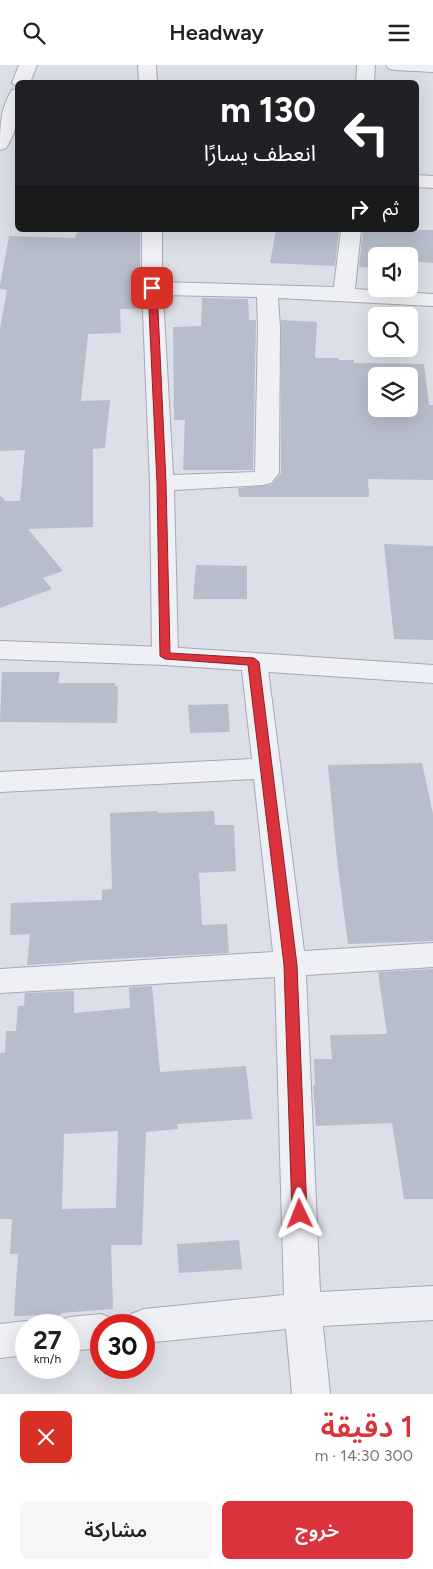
<!DOCTYPE html>
<html lang="ar">
<head>
<meta charset="utf-8">
<style>
	:root { --surface:#fff; --page:#f6f6f6; --text:#202124; --muted:#757577; --accent:#da333c }
	body { margin:0; font-family:Figtree,"Noto Sans Arabic",sans-serif; background:var(--page); color:var(--text); direction:rtl; height:100vh; display:flex; flex-direction:column; font-size:19px; white-space:nowrap }
	* { box-sizing:border-box; margin:0 }
	p { font-size:16px; color:var(--muted) }
	.icon { flex:none; width:28px; height:28px; fill:none; stroke:currentColor; stroke-width:2; stroke-linecap:round; stroke-linejoin:round }
	.map { position:relative; height:1329px; overflow:hidden; direction:ltr }
	.sheet { display:flex; flex-direction:column; background:var(--surface); flex:1 }
	.sheet>* { flex:none }
	.top-card { position:absolute; left:15px; top:15px; width:404px; height:152px; border-radius:8px; box-shadow:0 5px 20px #0002; direction:rtl; background:#202124; color:#fff; overflow:hidden }
	.fabs { position:absolute; left:368px; top:182px; display:grid; gap:10px }
	.fabs a { display:grid; place-items:center; width:50px; height:50px; border-radius:8px; background:var(--surface); box-shadow:0 5px 20px #0002; font-size:25px }
	.speed { position:absolute; left:15px; top:1249px; display:flex; gap:10px; font-size:25px; font-weight:700; text-align:center }
	.speed>* { display:grid; place-content:center; width:65px; height:65px; border-radius:50%; background:var(--surface); box-shadow:0 5px 20px #0002; line-height:1 }
	.speed small { font-size:12px; font-weight:400 }
	.speed .limit { border:8px solid #d22; background:#fff; color:#111 }
	.pin { position:absolute; display:grid; place-items:center; width:42px; height:42px; color:#fff; margin:-21px; border-radius:10px; box-shadow:0 2px 8px #0006 }
	.me { position:absolute; width:55px; margin:-28px; rotate:358deg; stroke-linejoin:round; filter:drop-shadow(0 0 4px #0008) }
	.turn { display:flex; align-items:center; gap:18px; height:105px; padding:0 20px; font-size:22px }
	.turn .icon { width:65px; height:65px; stroke-width:2.5 }
	.turn b { display:block; font-size:35px; line-height:42px }
	.then { display:flex; align-items:center; height:48px; padding:0 20px; background:#0003; gap:10px; font-size:19px }
	.round { display:grid; place-items:center; flex:none; width:52px; height:52px; border-radius:8px; background:var(--page) }
	.head { display:flex; align-items:center; justify-content:space-between; height:85px; padding:0 20px }
	h1 { font-size:30px; font-weight:600; line-height:38px; color:var(--accent) }
	.action { display:flex; gap:10px; margin-top:auto; padding:10px 20px }
	.action a { flex:1; height:58px; border-radius:8px; background:var(--accent); color:#fff; font-size:20px; font-weight:600; line-height:58px; text-align:center }
	.action a+a { background:var(--page); color:var(--text) }
	header { display:flex; justify-content:space-between; align-items:center; height:65px; padding:0 20px; background:var(--surface); font-size:22px; font-weight:600 }
	.map>svg:first-child { display:block }
	.building { fill:#b8bdcb; fill-rule:evenodd }
	.lines { fill:none; stroke-linecap:round; stroke-linejoin:round }
	.minor-casing { stroke:#a5a9b5; stroke-width:2 }
	.tertiary-casing { stroke:#a5a9b5; stroke-width:2 }
	.minor { fill:#eff0f5; fill-rule:evenodd }
	.tertiary { fill:#eff0f5; fill-rule:evenodd }
	.route { fill:#da333c; stroke:#8e2127 }
</style>
</head>
<body>
<header><svg class="icon" aria-label="menu" viewBox="0 0 24 24"><path d="M4 6h16M4 12h16M4 18h16"/></svg>Headway<svg class="icon" aria-label="search" viewBox="0 0 24 24"><circle cx="10" cy="10" r="6"/><path d="M15 15l6 6"/></svg></header>
<div class="map">
<svg width="433" height="1329" viewBox="0 0 433 1329">
	<rect width="100%" height="100%" fill="#dcdfe7"/>
	<!-- building -->
	<g class="building">
		<polygon points="78,165 140,165 140,209 137,209 136,244 120,244 121,268 88,269 81,336 110,335 105,383 93,384 93,462 28,464 63,506 43,513 52,524 0,543 0,430 6,437 6,436 20,436 25,385 0,386 0,263 7,225 0,224 0,221 9,171 75,173"/>
		<polygon points="276,165 339,165 335,201 270,198"/>
		<polygon points="363,165 433,165 433,198 409,196 409,191 376,191 376,203 359,202"/>
		<polygon points="202,233 248,234 249,255 256,255 253,405 183,405 185,355 174,355 173,262 201,261"/>
		<path d="M281,255L317,257L315,293H339V295H354V298L424,299L429,340H433V415L368,414L369,432H239L238,423L271,420L281,408ZM376,311H409V344H376Z"/>
		<polygon points="384,479 433,481 433,575 394,574"/>
		<polygon points="196,500 247,501 247,534 193,534"/>
		<polygon points="2,607 60,607 58,618 115,618 115,621 118,621 117,658 0,657"/>
		<polygon points="228,639 230,667 190,668 188,640"/>
		<polygon points="422,698 433,749 433,876 348,879 337,795 328,700"/>
		<polygon points="158,746 158,748 214,746 215,760 234,760 236,806 199,808 202,860 227,859 229,888 75,896 75,897 27,900 30,869 10,870 11,838 102,835 102,825 112,824 110,748"/>
		<polygon points="433,904 433,1134 404,1134 392,1058 316,1061 313,1020 315,1020 314,994 332,994 330,970 387,969 378,907"/>
		<path d="M152,921L160,1007L246,1001L252,1054L177,1059L178,1064L146,1067L142,1180H111L113,1244L61,1248V1250L14,1251L18,1189H10L12,1154H0V988L5,987L6,966H16L18,941H24L25,928L74,926V948L130,943L129,922ZM118,1066L116,1143L62,1144L64,1069Z"/>
		<polygon points="239,1175 242,1204 179,1208 177,1179"/>
	</g>
	<g class="lines">
		<defs>
			<g id="minor">
				<polygon points="19,0 37,0 30,18 18,18 18,22 12,18"/>
				<polygon points="138,0 156,0 157,18 139,18"/>
				<polygon points="357,0 375,0 374,18 356,18"/>
				<polygon points="386,0 433,0 433,7 395,5 389,4"/>
				<path d="M18,24C18,44 19,65 6,83L0,85C0,64 0,43 12,25Z"/>
				<polygon points="416,110 433,111 433,123 416,122"/>
				<path d="M142,165H162V217L334,222L341,165H361L355,224L433,229V241L278,233L280,262L279,408L271,418L263,420L174,425L178,591L174,597L165,600L156,597L152,591L150,418L142,223ZM163,230L257,232L258,262L255,407L173,410Z"/>
				<polygon points="254,588 263,591 267,597 304,886 433,878 433,902 306,910 320,1227 433,1221 433,1255 323,1261 330,1329 292,1329 286,1264 144,1278 144,1260 126,1260 131,1249 144,1244 284,1230 275,912 0,928 0,904 273,887 254,714 0,727 0,707 252,694 241,597 245,591"/>
				<polygon points="101,1249 114,1254 117,1260 101,1260 101,1283 69,1286 69,1260 55,1260 56,1257 69,1252"/>
				<polygon points="26,1256 37,1260 26,1260 26,1290 0,1293 0,1259"/>
			</g>
			<polygon id="tertiary" points="0,576 165,582 433,600 433,618 165,600 0,594"/>
		</defs>
		<!-- minor casing -->
		<use href="#minor" class="minor-casing"/>
		<!-- tertiary casing -->
		<use href="#tertiary" class="tertiary-casing"/>
		<!-- minor -->
		<use href="#minor" class="minor"/>
		<!-- tertiary -->
		<use href="#tertiary" class="tertiary"/>
	</g>
	<!-- route -->
	<polygon class="route" points="152,220 157,223 166,418 170,588 254,593 259,597 297,900 307,1149 305,1154 300,1156 294,1154 292,1149 284,900 248,600 165,594 160,591 157,418 148,223"/>
</svg>
<div class="fabs">
<a><svg class="icon" aria-label="sound" viewBox="0 0 24 24"><path d="M4 9h4l5-4v14l-5-4H4zM17 9q2 3 0 6"/></svg></a>
<a><svg class="icon" aria-label="search" viewBox="0 0 24 24"><circle cx="10" cy="10" r="6"/><path d="M15 15l6 6"/></svg></a>
<a><svg class="icon" aria-label="layers" viewBox="0 0 24 24"><path d="M12 4l9 5-9 5-9-5zM3 14l9 5 9-5"/></svg></a>
</div>
<div class="speed"><div>27<small>km/h</small></div><div class="limit">30</div></div>
<div class="pin" style="left:152px;top:223px;background:#d93025"><svg class="icon" aria-label="arrive" viewBox="0 0 24 24"><path d="M6 21V4h12l-3 4 3 4H6"/></svg></div>
<svg class="me" style="left:300px;top:1149px" viewBox="-20 -20 40 40"><path d="M0-17L14 15 0 8-14 15z" fill="#da333c" stroke="#fff" stroke-width="4"/></svg>
<div class="top-card">
<div class="turn"><svg class="icon" aria-label="left" viewBox="0 0 24 24"><path d="M17 20v-9H6M10 6l-5 5 5 5"/></svg><div><b>130 m</b>انعطف يسارًا</div></div>
<div class="then">ثم<svg class="icon" aria-label="right" viewBox="0 0 24 24"><path d="M7 20v-9h11M14 6l5 5-5 5"/></svg></div>
</div>
</div>
<section class="sheet">
<div class="head"><div><h1>1 دقيقة</h1><p>300 m · 14:30</p></div><a class="round" style="background:#d93025;color:#fff"><svg class="icon" aria-label="close" viewBox="0 0 24 24"><path d="M6 6l12 12M18 6L6 18"/></svg></a></div>
<div class="action"><a>خروج</a><a>مشاركة</a></div>
</section>
</body>
</html>
